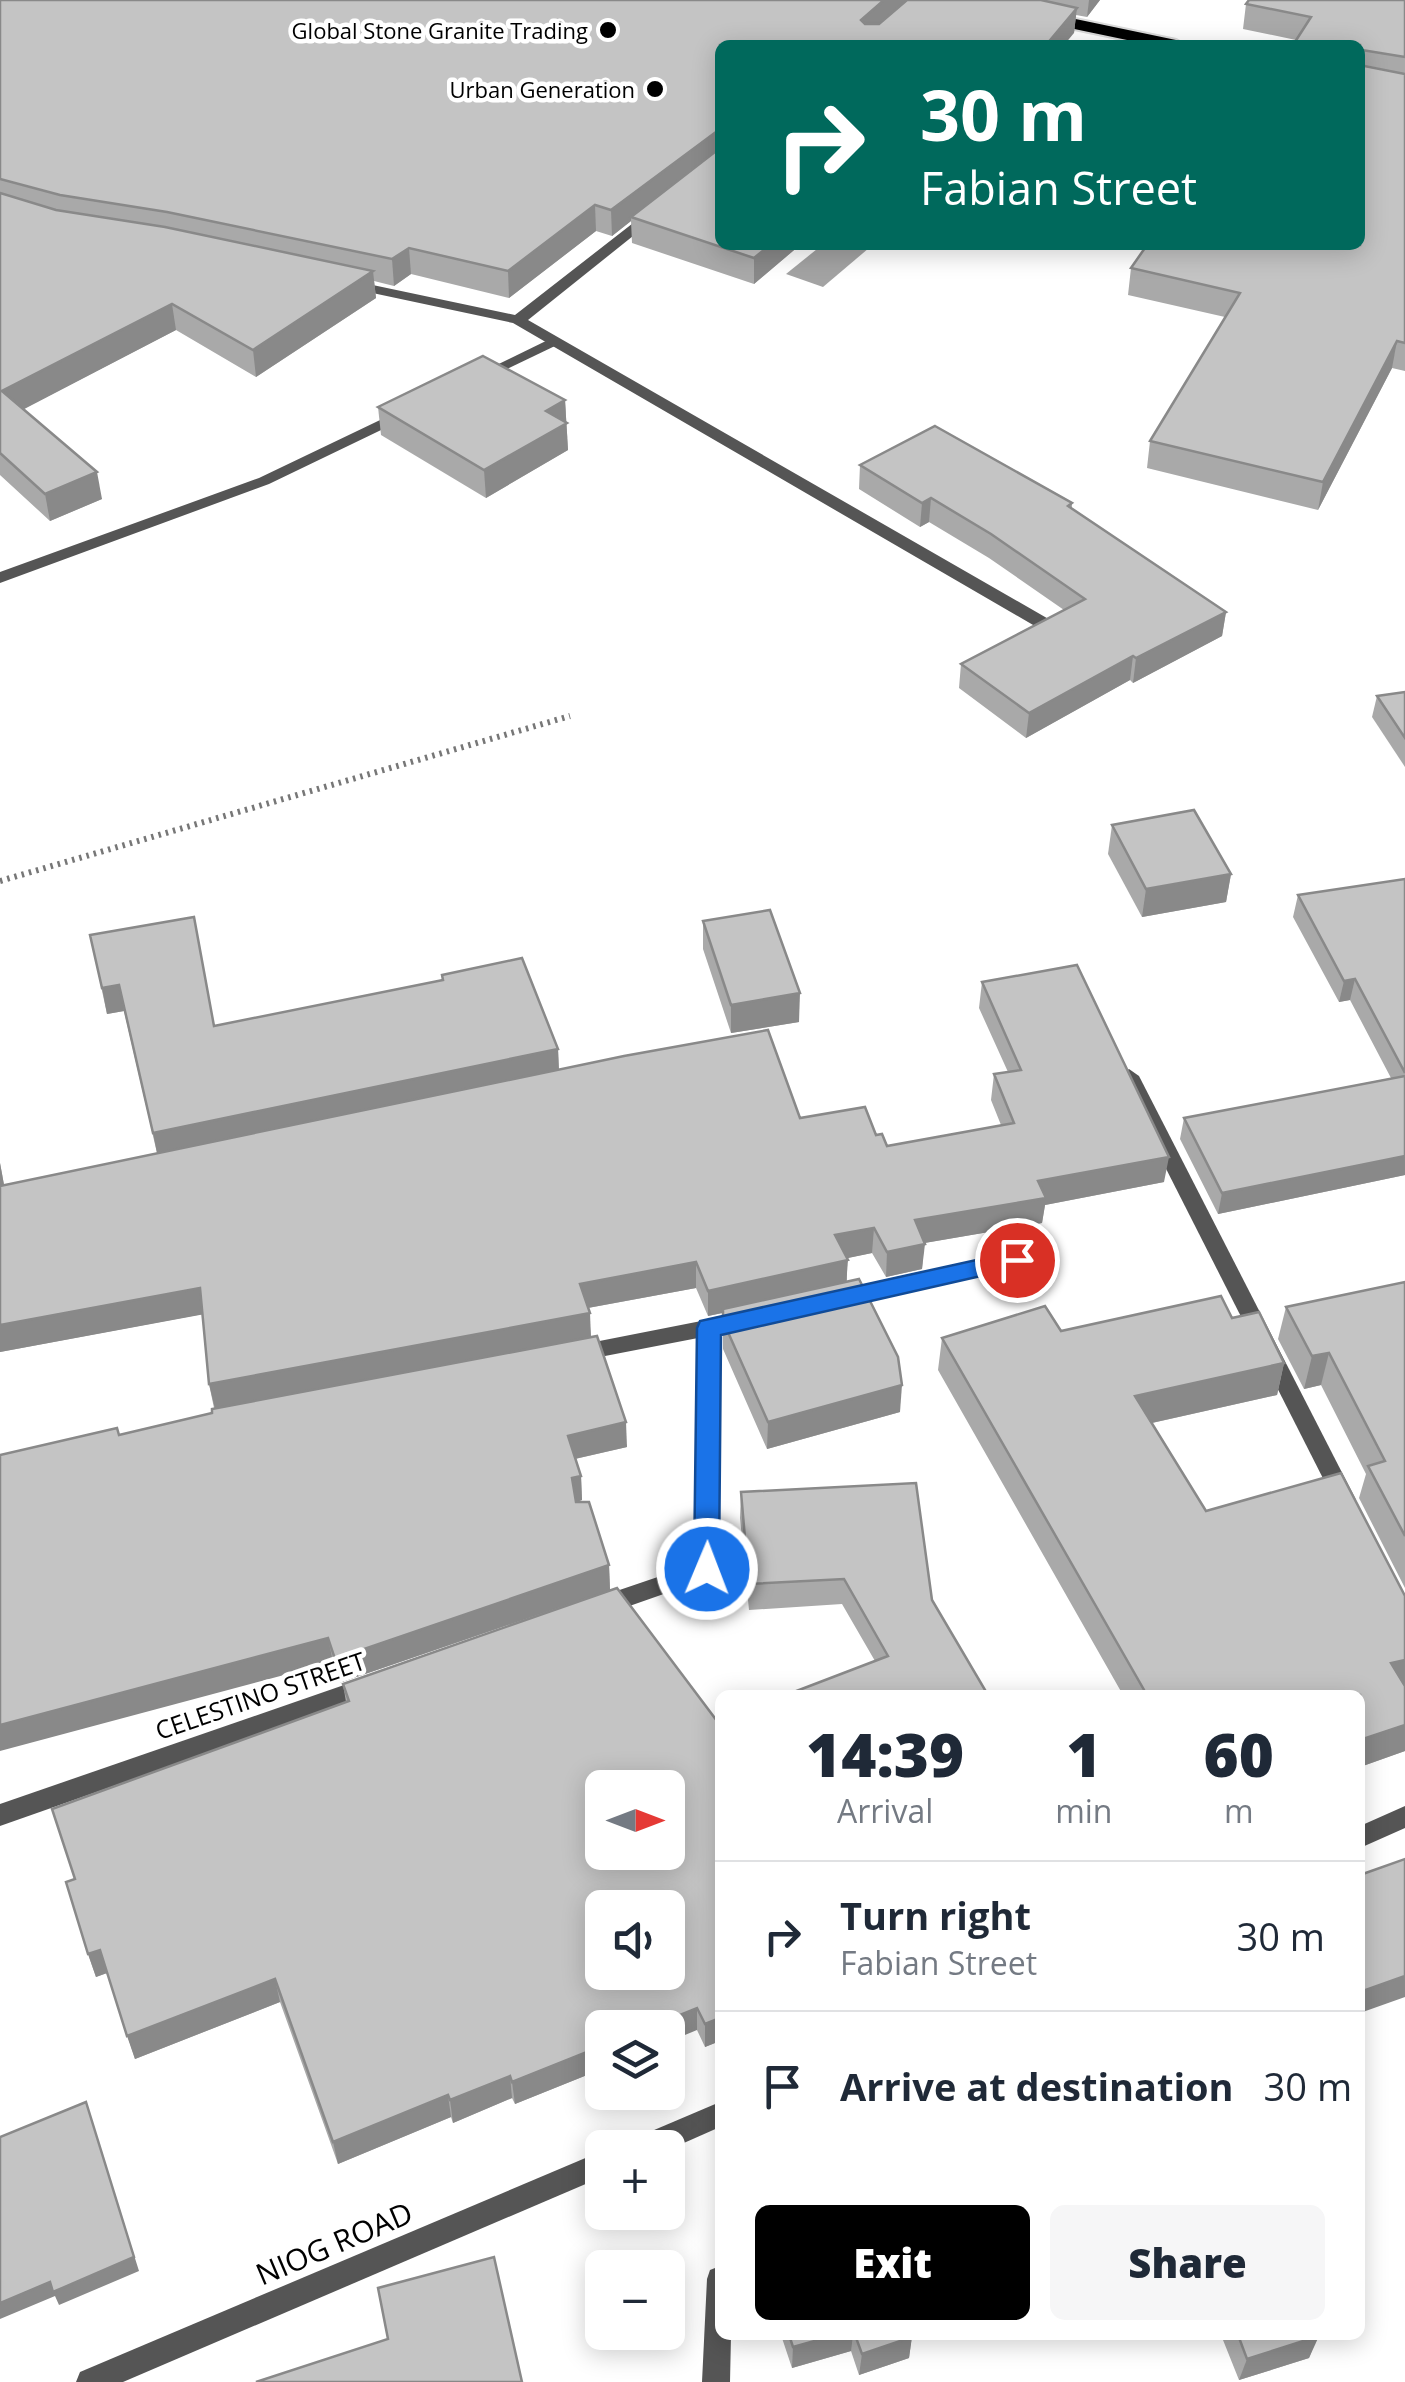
<!DOCTYPE html>
<html lang="en">
<head>
<meta charset="utf-8">
<style>
	:root { --surface:#fff; --page:#f6f6f7; --text:#1f2937; --muted:#747a83; --line:#e0e1e3; --accent:#000 }
	body { margin:0; font-family:"Open Sans",sans-serif; background:var(--page); color:var(--text); height:100vh; display:flex; flex-direction:column; font-size:38px; white-space:nowrap }
	* { box-sizing:border-box; margin:0 }
	p { font-size:32px; color:var(--muted) }
	.icon { flex:none; width:55px; height:55px; fill:none; stroke:currentColor; stroke-width:2; stroke-linecap:round; stroke-linejoin:round }
	.map { position:relative; flex:1; overflow:hidden }
	.side { position:absolute; left:715px; top:1690px; width:650px; height:650px; display:flex; flex-direction:column; background:var(--surface); border-radius:15px; box-shadow:0 5px 25px #0003 }
	.side>* { flex:none }
	.hud { position:absolute; left:715px; top:40px; width:650px; height:210px; border-radius:15px; box-shadow:0 5px 25px #0003; background:#00695c; color:#fff; overflow:hidden }
	.needle { width:65px; rotate:90deg }
	.fabs { position:absolute; left:585px; top:1770px; display:grid; gap:20px }
	.fabs a { display:grid; place-items:center; width:100px; height:100px; border-radius:15px; background:var(--surface); box-shadow:0 5px 25px #0003; font-size:50px }
	.pin { position:absolute; display:grid; place-items:center; width:85px; height:85px; color:#fff; margin:-42px; border:5px solid #fff; border-radius:50%; box-shadow:0 2px 10px #0007 }
	.me { position:absolute; width:110px; margin:-55px; rotate:1deg; stroke-linejoin:round; filter:drop-shadow(0 0 8px #0008) }
	.turn { display:flex; align-items:center; gap:35px; height:210px; padding:0 40px; font-size:45px }
	.turn .icon { width:130px; height:130px; stroke-width:2.5 }
	.turn b { display:block; font-size:70px; line-height:85px }
	.eta { display:flex; justify-content:space-evenly; align-items:center; height:170px; text-align:center }
	.eta b { font-size:60px; font-weight:800; line-height:70px }
	.cta { display:flex; gap:20px; margin-top:auto; padding:20px 40px }
	.cta a { flex:1; height:115px; border-radius:15px; background:var(--accent); color:#fff; font-size:40px; font-weight:800; line-height:115px; text-align:center }
	.cta a+a { background:var(--page); color:var(--text) }
	ul { padding:0; list-style:none }
	li { display:flex; align-items:center; gap:30px; height:150px; padding:0 40px; border-top:2px solid var(--line) }
	li div { flex:1 }
	li b { display:block; font-size:38px }
	li em { font-style:normal }
	.map>svg:first-child { display:block }
	.water { fill:#a3a3a3 }
	.lines { fill:none; stroke-linecap:round; stroke-linejoin:round }
	.trunk-casing { stroke:#dbdbdb; stroke-width:4 }
	.path { stroke:#777; stroke-width:6; stroke-dasharray:2.5 5; stroke-linecap:butt }
	.service { fill:#555; fill-rule:evenodd }
	.minor { fill:#555; fill-rule:evenodd }
	.tertiary { fill:#555; fill-rule:evenodd }
	.trunk { fill:#000; fill-rule:evenodd }
	.wall { fill:#a9a9a9 }
	.shaded-wall { fill:#898989 }
	.building { fill:#c4c4c4; stroke:#898989; stroke-width:2.5; fill-rule:evenodd }
	.route { fill:#1a73e8; stroke:#114b97; stroke-width:2.5 }
	.poi-dot { fill:#000; stroke:#fff; stroke-width:4 }
	.labels { text-anchor:middle; dominant-baseline:central; stroke-width:9; stroke-linejoin:round; paint-order:stroke }
	.far-poi-label { font-size:22px; fill:#000; stroke:#fff; text-anchor:end }
	.street-label { font-size:25px; fill:#000; stroke:#fff }
	.near-street-label { font-size:30px; fill:#000; stroke:#fff }
</style>
</head>
<body>
<div class="map">
<svg width="1405" height="2382" viewBox="0 0 1405 2382">
	<rect width="100%" height="100%" fill="#fff"/>
	<!-- water -->
	<polygon class="water" points="822,245 869,248 823,287 786,274"/>
	<g class="lines">
		<defs>
			<polygon id="trunk" points="1042,12 1176,40 1185,45 1151,45 1036,21 1033,17"/>
		</defs>
		<!-- trunk casing -->
		<use href="#trunk" class="trunk-casing"/>
		<!-- path -->
		<polyline class="path" points="0,881 570,716"/>
		<!-- service -->
		<g class="service">
			<polygon points="552,338 559,342 557,345 486,379 476,379 474,376"/>
			<polygon points="401,410 409,415 406,418 269,484 0,583 0,572 259,478"/>
		</g>
		<!-- minor -->
		<g class="minor">
			<polygon points="646,213 658,216 528,320 1052,621 1052,629 1040,629 513,323 349,288 342,284 349,280 515,315"/>
			<polygon points="1129,1069 1139,1076 1353,1494 1356,1500 1353,1506 1345,1509 1337,1506 1119,1076"/>
			<polygon points="1017,1252 1024,1255 1027,1260 1024,1265 839,1307 832,1305 829,1299 832,1293 839,1291"/>
			<polygon points="747,1312 754,1314 757,1320 754,1326 719,1334 718,1569 715,1576 601,1616 593,1613 590,1606 593,1599 696,1564 698,1338 574,1362 567,1360 563,1354 567,1348 574,1346"/>
			<polygon points="370,1676 378,1679 382,1686 378,1693 0,1826 0,1804"/>
			<polygon points="720,2266 720,2335 731,2335 730,2382 702,2382 707,2279 710,2270"/>
		</g>
		<!-- tertiary -->
		<g class="tertiary">
			<polygon points="1405,1806 1405,1828 1360,1848 1360,1826"/>
			<polygon points="720,2102 720,2127 668,2150 629,2148 633,2139"/>
			<polygon points="602,2151 602,2177 123,2382 76,2382 80,2372"/>
		</g>
		<!-- trunk -->
		<use href="#trunk" class="trunk"/>
	</g>
	<!-- wall -->
	<g class="wall">
		<polygon points="0,0 1100,0 1087,17 1076,15 1074,33 720,45 720,245 800,245 754,284 632,243 631,221 612,236 596,231 509,298 411,274 394,286 374,281 376,298 256,377 176,330 23,409 102,499 50,521 0,475"/>
		<polygon points="1405,0 1405,371 1392,368 1318,510 1147,468 1150,441 1225,317 1128,295 1131,268 1360,245 1296,40 1243,29 1246,4"/>
		<polygon points="565,400 568,450 486,498 381,435 378,407"/>
		<polygon points="860,465 1072,503 1072,509 1226,612 1222,636 1133,683 1130,680 1026,738 959,688 961,664 1064,610 989,558 929,522 920,527 859,489"/>
		<polygon points="1405,692 1405,767 1372,717 1377,696"/>
		<polygon points="1112,825 1231,874 1226,902 1142,917 1108,854"/>
		<polygon points="1405,879 1405,1175 1218,1214 1180,1139 1184,1118 1391,1078 1350,1000 1339,1002 1293,917 1298,895"/>
		<polygon points="703,921 799,1022 731,1033 703,949"/>
		<polygon points="90,935 214,1026 442,980 442,975 558,1049 559,1069 876,1135 887,1146 1001,1125 991,1100 994,1074 1008,1072 979,1008 982,982 1164,1182 1045,1205 1042,1223 924,1243 922,1269 886,1277 872,1253 847,1258 847,1282 900,1412 767,1449 723,1349 723,1313 708,1316 696,1288 588,1308 591,1337 627,1447 575,1459 581,1476 582,1500 576,1502 609,1565 610,1590 339,1683 333,1662 119,1435 212,1413 214,1408 209,1384 203,1314 0,1352 0,1163 4,1185 157,1153 124,1011 107,1014"/>
		<polygon points="1405,1282 1405,1588 1359,1498 1366,1474 1321,1385 1304,1389 1278,1339 1286,1307"/>
		<polygon points="1221,1296 1232,1318 1259,1312 1284,1363 1277,1395 1152,1423 1206,1511 1341,1473 1405,1596 1405,1751 1360,1767 1360,1695 1123,1695 938,1370 942,1338 1045,1306 1061,1331"/>
		<polygon points="741,1492 932,1600 988,1695 875,1661 842,1604 749,1610 740,1518"/>
		<polygon points="343,1684 720,1725 720,2041 705,2047 697,2030 602,2028 602,2069 515,2104 512,2098 453,2123 451,2117 338,2164 280,2002 135,2059 107,1973 96,1977 88,1954 75,1879 346,1702"/>
		<polygon points="781,2335 912,2335 909,2358 859,2375 851,2351 792,2368"/>
		<polygon points="1221,2335 1318,2335 1309,2358 1239,2380"/>
	</g>
	<!-- shaded-wall -->
	<g class="shaded-wall">
		<polygon points="884,0 910,0 860,45 861,20"/>
		<polygon points="1089,0 1100,0 1087,17"/>
		<polygon points="1077,8 1074,33 1064,45 1046,45"/>
		<polygon points="720,129 720,155 631,217 631,221 612,236 611,210"/>
		<polygon points="595,205 596,231 509,298 508,271"/>
		<polygon points="770,245 800,245 754,284 754,258"/>
		<polygon points="409,248 411,274 394,286 392,259"/>
		<polygon points="373,271 376,298 256,377 253,350"/>
		<polygon points="172,304 176,330 7,418 2,391"/>
		<polygon points="1397,341 1392,368 1318,510 1323,482"/>
		<polygon points="565,400 568,450 486,498 484,470 546,411"/>
		<polygon points="97,472 102,499 50,521 45,494"/>
		<polygon points="931,498 929,522 920,527 922,503"/>
		<polygon points="1226,612 1222,636 1133,683 1136,658"/>
		<polygon points="1133,656 1130,680 1026,738 1029,713"/>
		<polygon points="1231,874 1226,902 1142,917 1146,889"/>
		<polygon points="1355,979 1350,1000 1339,1002 1344,981"/>
		<polygon points="119,985 124,1011 107,1014 102,988"/>
		<polygon points="800,993 799,1022 731,1033 731,1005"/>
		<polygon points="558,1049 559,1074 158,1158 153,1133"/>
		<polygon points="1405,1156 1405,1175 1218,1214 1222,1193"/>
		<polygon points="1169,1157 1164,1182 1045,1205 1042,1223 913,1245 915,1220 1038,1181"/>
		<polygon points="0,1163 5,1190 0,1193"/>
		<polygon points="874,1228 872,1253 834,1261 835,1235"/>
		<polygon points="925,1244 922,1269 886,1277 887,1252"/>
		<polygon points="848,1260 846,1286 708,1316 708,1291"/>
		<polygon points="696,1262 696,1288 582,1309 580,1284"/>
		<polygon points="200,1288 205,1314 0,1352 0,1325"/>
		<polygon points="590,1313 591,1338 215,1409 209,1384"/>
		<polygon points="1329,1353 1321,1385 1304,1389 1312,1356"/>
		<polygon points="1284,1363 1277,1395 1129,1428 1135,1396"/>
		<polygon points="902,1385 900,1412 767,1449 768,1422"/>
		<polygon points="626,1422 627,1447 570,1460 568,1436"/>
		<polygon points="581,1476 582,1500 574,1503 572,1478"/>
		<polygon points="609,1565 610,1590 339,1683 335,1659"/>
		<polygon points="328,1638 333,1662 0,1751 0,1725"/>
		<polygon points="1405,1660 1405,1688 1391,1663"/>
		<polygon points="1405,1725 1405,1751 1360,1767 1360,1740"/>
		<polygon points="100,1950 107,1973 96,1977 88,1954"/>
		<polygon points="1405,1976 1405,1997 1360,2013 1360,1992"/>
		<polygon points="275,1979 280,2002 135,2059 127,2036"/>
		<polygon points="697,2008 697,2030 668,2042 668,2028 648,2028"/>
		<polygon points="720,2018 720,2041 705,2047 705,2024"/>
		<polygon points="602,2046 602,2069 515,2104 512,2082"/>
		<polygon points="510,2076 512,2098 453,2123 450,2100"/>
		<polygon points="448,2095 451,2117 338,2164 333,2142"/>
		<polygon points="86,2102 139,2271 59,2305 55,2296 0,2319 0,2303"/>
		<polygon points="836,2335 853,2335 851,2351 792,2368 793,2347"/>
		<polygon points="1319,2336 1309,2358 1239,2380 1247,2359"/>
		<polygon points="912,2337 909,2358 859,2375 862,2354"/>
	</g>
	<!-- building -->
	<g class="building">
		<polygon points="0,0 884,0 861,20 865,24 879,24 907,0 1041,0 1077,8 1046,45 720,45 720,129 611,210 595,205 508,271 409,248 392,259 167,212 60,195 0,179"/>
		<polygon points="1249,0 1405,0 1405,57 1362,50 1364,66 1405,74 1405,343 1397,341 1323,482 1150,441 1240,293 1131,268 1147,245 1360,245 1360,45 1293,45 1311,17 1246,4"/>
		<polygon points="720,148 720,245 770,245 754,258 631,217"/>
		<polygon points="0,193 56,210 165,227 373,271 253,350 172,304 2,391 97,472 45,494 0,453"/>
		<polygon points="483,356 565,400 546,411 567,423 484,470 378,407"/>
		<polygon points="935,426 1072,503 1068,506 1226,612 1136,658 1133,656 1029,713 961,664 1085,599 991,534 931,498 922,503 860,465"/>
		<polygon points="1405,692 1405,738 1377,696"/>
		<polygon points="1194,810 1231,874 1146,889 1112,825"/>
		<polygon points="1405,879 1405,1073 1355,979 1344,981 1298,895"/>
		<polygon points="770,910 800,993 731,1005 703,921"/>
		<polygon points="194,917 214,1026 443,980 442,975 522,958 558,1049 153,1133 119,985 102,988 90,935"/>
		<polygon points="1077,965 1169,1157 1038,1181 1046,1198 915,1220 925,1244 887,1252 874,1228 835,1235 848,1260 708,1291 696,1262 580,1284 590,1313 209,1384 200,1288 0,1325 0,1186 624,1056 768,1030 800,1118 865,1107 876,1135 882,1134 887,1146 1014,1123 994,1074 1021,1070 982,982"/>
		<polygon points="1405,1076 1405,1156 1222,1193 1184,1118"/>
		<polygon points="859,1279 898,1357 902,1385 768,1422 723,1321 723,1309"/>
		<polygon points="1405,1282 1405,1536 1368,1466 1385,1461 1329,1353 1312,1356 1286,1307"/>
		<polygon points="1221,1296 1232,1318 1259,1312 1284,1363 1135,1396 1206,1511 1341,1473 1405,1596 1405,1660 1391,1663 1405,1686 1405,1725 1360,1740 1360,1695 1147,1695 942,1338 1045,1306 1061,1331"/>
		<polygon points="597,1336 626,1422 568,1436 581,1476 572,1478 576,1502 589,1502 609,1565 335,1659 328,1638 0,1725 0,1455 117,1428 119,1435 212,1413 212,1409"/>
		<polygon points="916,1483 932,1600 988,1695 786,1695 888,1656 844,1579 749,1584 741,1492"/>
		<path d="M617,1588L720,1725V2018L705,2024L697,2008L648,2028H602V2046L512,2082L510,2076L450,2100L448,2095L333,2142L275,1979L127,2036L100,1950L88,1954L66,1882L75,1879L52,1809L349,1701L343,1684ZM602,1788H668V1852H602ZM602,1908H668V1972H602Z"/>
		<polygon points="1405,1859 1405,1976 1360,1992 1360,1875"/>
		<polygon points="86,2102 134,2257 53,2292 50,2282 0,2303 0,2137"/>
		<polygon points="494,2257 522,2382 256,2382 388,2339 378,2288"/>
		<polygon points="789,2335 836,2335 793,2347"/>
		<polygon points="855,2335 912,2335 912,2337 862,2354"/>
		<polygon points="1238,2335 1318,2335 1319,2336 1247,2359"/>
	</g>
	<!-- route -->
	<polygon class="route" points="1017,1251 1029,1260 1025,1266 721,1335 719,1569 716,1576 707,1579 698,1576 694,1569 697,1328 700,1321"/>
	<!-- markers -->
	<g class="poi-dot">
		<circle cx="608" cy="30" r="10"/>
		<circle cx="655" cy="89" r="10"/>
	</g>
	<g class="labels">
		<!-- far-poi labels -->
		<g class="far-poi-label">
			<text x="588" y="30">Global Stone Granite Trading</text>
			<text x="635" y="89">Urban Generation</text>
		</g>
		<!-- street labels -->
		<g class="street-label">
			<text transform="translate(260 1695) rotate(-19)">CELESTINO STREET</text>
		</g>
		<!-- near-street labels -->
		<g class="near-street-label">
			<text transform="translate(334 2243) rotate(-23)">NIOG ROAD</text>
		</g>
	</g>
</svg>
<div class="fabs">
<a><svg class="needle" viewBox="-14 -14 28 28"><path d="M0-13l5 13h-10z" fill="#e53935"/><path d="M0 13l5-13h-10z" fill="#747a83"/></svg></a>
<a><svg class="icon" aria-label="sound" viewBox="0 0 24 24"><path d="M4 9h4l5-4v14l-5-4H4zM17 9q2 3 0 6"/></svg></a>
<a><svg class="icon" aria-label="layers" viewBox="0 0 24 24"><path d="M12 4l9 5-9 5-9-5zM3 14l9 5 9-5"/></svg></a>
<a>+</a>
<a>−</a>
</div>
<div class="pin" style="left:1017px;top:1260px;background:#d93025"><svg class="icon" aria-label="arrive" viewBox="0 0 24 24"><path d="M6 21V4h12l-3 4 3 4H6"/></svg></div>
<svg class="me" style="left:707px;top:1569px" viewBox="-20 -20 40 40"><circle r="17" fill="#1a73e8" stroke="#fff" stroke-width="3"/><path d="M0-11L8 9 0 5-8 9z" fill="#fff"/></svg>
<div class="hud">
<div class="turn"><svg class="icon" aria-label="right" viewBox="0 0 24 24"><path d="M7 20v-9h11M14 6l5 5-5 5"/></svg><div><b>30 m</b>Fabian Street</div></div>
</div>
<section class="side">
<div class="eta">
<div><b>14:39</b><p>Arrival</p></div>
<div><b>1</b><p>min</p></div>
<div><b>60</b><p>m</p></div>
</div>
<ul>
<li><svg class="icon" aria-label="right" viewBox="0 0 24 24"><path d="M7 20v-9h11M14 6l5 5-5 5"/></svg><div><b>Turn right</b><p>Fabian Street</p></div><em>30 m</em></li>
<li><svg class="icon" aria-label="arrive" viewBox="0 0 24 24"><path d="M6 21V4h12l-3 4 3 4H6"/></svg><div><b>Arrive at destination</b></div><em>30 m</em></li>
</ul>
<div class="cta"><a>Exit</a><a>Share</a></div>
</section>
</div>
</body>
</html>
